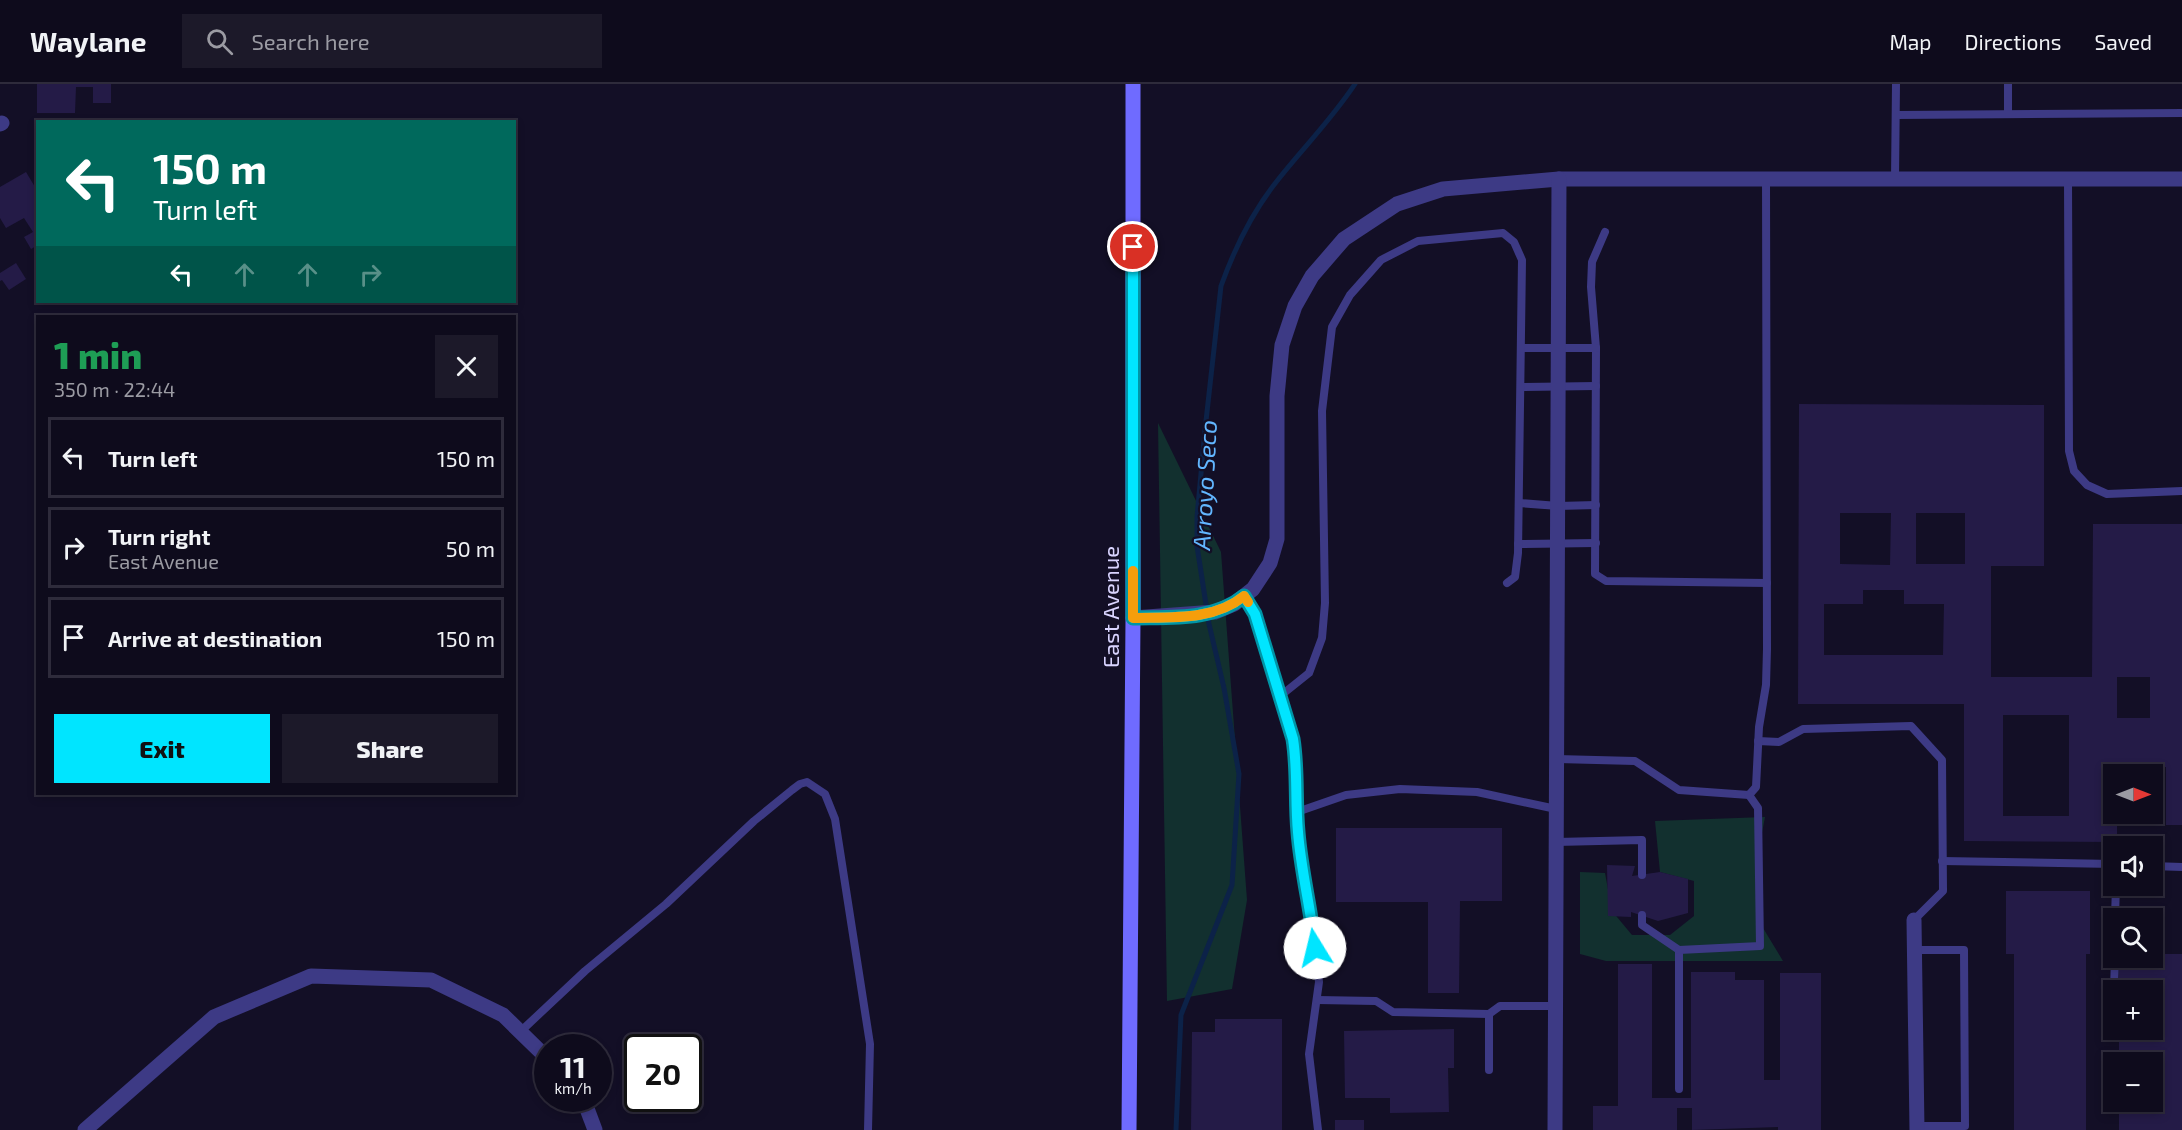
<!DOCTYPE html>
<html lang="en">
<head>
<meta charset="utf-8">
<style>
	:root { --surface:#0e0b1c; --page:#1c1929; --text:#f1f3f6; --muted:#9b9ba3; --line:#2e2b3b; --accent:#00e5ff }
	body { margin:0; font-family:"Exo 2",sans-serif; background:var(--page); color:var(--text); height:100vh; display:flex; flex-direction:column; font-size:22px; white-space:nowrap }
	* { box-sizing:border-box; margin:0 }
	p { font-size:20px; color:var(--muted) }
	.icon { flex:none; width:33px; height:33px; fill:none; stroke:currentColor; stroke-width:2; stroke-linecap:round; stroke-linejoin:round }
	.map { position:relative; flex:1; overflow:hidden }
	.panel { position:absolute; left:36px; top:231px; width:480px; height:480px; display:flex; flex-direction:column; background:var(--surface); border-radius:0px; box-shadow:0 3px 9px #0003,0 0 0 2px var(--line) }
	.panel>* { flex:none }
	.top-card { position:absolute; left:36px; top:36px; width:480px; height:183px; border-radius:0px; box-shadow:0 3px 9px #0003,0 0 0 2px var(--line); background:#00695c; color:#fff; overflow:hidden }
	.needle { width:39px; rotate:90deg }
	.controls { position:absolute; left:2103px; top:680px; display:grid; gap:12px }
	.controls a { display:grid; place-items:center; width:60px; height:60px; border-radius:0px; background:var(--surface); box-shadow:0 3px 9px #0003,0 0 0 2px var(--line); font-size:30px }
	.speed { position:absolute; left:534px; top:950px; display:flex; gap:12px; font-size:30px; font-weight:700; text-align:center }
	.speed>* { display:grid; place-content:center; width:78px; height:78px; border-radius:50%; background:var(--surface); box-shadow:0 3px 9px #0003,0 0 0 2px var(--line); line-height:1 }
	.speed small { font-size:15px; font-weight:400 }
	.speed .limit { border:3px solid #111; border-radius:9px; background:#fff; color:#111 }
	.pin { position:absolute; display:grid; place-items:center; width:51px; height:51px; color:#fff; margin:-26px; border:3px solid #fff; border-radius:50%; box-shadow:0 2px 6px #0007 }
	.me { position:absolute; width:66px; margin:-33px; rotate:351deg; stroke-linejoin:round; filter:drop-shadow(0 0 4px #0008) }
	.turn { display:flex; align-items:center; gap:21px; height:126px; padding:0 18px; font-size:27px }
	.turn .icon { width:78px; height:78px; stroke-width:2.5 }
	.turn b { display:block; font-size:42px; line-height:51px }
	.lanes { display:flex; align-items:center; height:57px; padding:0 18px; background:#0003; justify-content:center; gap:30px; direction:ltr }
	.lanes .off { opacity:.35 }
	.round { display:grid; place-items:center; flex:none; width:63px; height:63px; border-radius:0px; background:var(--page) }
	.head { display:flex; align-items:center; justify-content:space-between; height:102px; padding:0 18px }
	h1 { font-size:36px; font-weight:800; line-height:45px; color:#1e9e55 }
	.action { display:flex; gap:12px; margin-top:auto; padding:12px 18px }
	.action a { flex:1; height:69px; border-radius:0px; background:var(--accent); color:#111; font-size:24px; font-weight:800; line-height:69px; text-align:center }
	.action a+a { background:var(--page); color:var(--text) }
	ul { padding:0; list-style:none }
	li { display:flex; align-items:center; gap:18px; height:81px; margin:0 12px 9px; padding:0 6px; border:3px solid var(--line); border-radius:0px }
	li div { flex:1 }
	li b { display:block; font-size:22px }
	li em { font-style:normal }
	header { display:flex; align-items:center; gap:36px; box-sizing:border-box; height:84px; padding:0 30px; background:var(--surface); border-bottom:2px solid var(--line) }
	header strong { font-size:28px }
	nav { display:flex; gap:33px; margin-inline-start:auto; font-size:21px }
	.search { width:420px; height:54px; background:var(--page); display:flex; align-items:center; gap:15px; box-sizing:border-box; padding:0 21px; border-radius:0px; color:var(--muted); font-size:22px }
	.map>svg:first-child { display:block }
	.green { fill:#12302f }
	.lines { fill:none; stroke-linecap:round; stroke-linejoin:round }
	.stream { stroke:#0c2248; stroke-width:5 }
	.building { fill:#241b47; fill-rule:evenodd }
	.lane { stroke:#3d3a85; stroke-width:8 }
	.street { stroke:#3d3a85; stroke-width:15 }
	.secondary { stroke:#6f6bff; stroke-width:15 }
	.route-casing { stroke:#0095a6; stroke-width:15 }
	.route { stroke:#00e5ff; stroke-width:10 }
	.slow { stroke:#f59e0b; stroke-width:10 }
	.labels { text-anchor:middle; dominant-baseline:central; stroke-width:4.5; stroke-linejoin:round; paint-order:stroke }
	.street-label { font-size:22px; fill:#d9d4ff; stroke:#130f26 }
	.water-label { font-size:24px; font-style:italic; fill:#62b6ff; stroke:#130f26 }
</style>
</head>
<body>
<header>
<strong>Waylane</strong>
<div class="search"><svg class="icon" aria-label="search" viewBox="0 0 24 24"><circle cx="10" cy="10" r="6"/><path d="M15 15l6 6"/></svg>Search here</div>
<nav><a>Map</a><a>Directions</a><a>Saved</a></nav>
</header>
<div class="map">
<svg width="2182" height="1046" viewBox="0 0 2182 1046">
	<rect width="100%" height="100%" fill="#130f26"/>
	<!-- green -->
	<g class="green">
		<polygon points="1158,339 1221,468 1247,816 1232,905 1167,917"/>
		<polygon points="1765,733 1757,775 1757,834 1783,877 1606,877 1580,870 1580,788 1605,789 1612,827 1632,851 1670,851 1694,832 1694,797 1660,788 1655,737"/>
	</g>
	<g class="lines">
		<!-- stream -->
		<path class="stream" d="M1176,1046L1181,931L1232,801L1239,690L1224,604L1209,540L1197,462V433L1205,346L1221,202C1234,166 1253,127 1277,97C1303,64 1332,35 1355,0"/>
	</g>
	<!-- building -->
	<g class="building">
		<polygon points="37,0 111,0 111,19 93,19 93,3 76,3 75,29 37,29"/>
		<polygon points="26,88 38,108 38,161 31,165 24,153 33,148 24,134 6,144 0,134 0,103"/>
		<polygon points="16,179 26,195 9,206 2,196 0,197 0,189"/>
		<path d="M1799,320L2044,321V482H1991V593H2092L2093,440H2182V741H2166V683L2117,682V690H2114V729H2117V758L1964,757V620H1798ZM1840,429H1891L1890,481L1840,480ZM1916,429H1965V480H1916ZM1863,506H1904V520H1944L1943,571H1824V520H1863ZM2117,593H2150V634H2117ZM2003,631H2069V732H2003Z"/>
		<polygon points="1336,744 1502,744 1502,817 1460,817 1459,909 1428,909 1428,818 1336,818"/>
		<polygon points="1607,781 1635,782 1632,792 1660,788 1688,795 1688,829 1658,837 1631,828 1631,833 1608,832"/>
		<polygon points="2006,807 2090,807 2090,870 2086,870 2086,1046 2014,1046 2014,870 2006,870"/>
		<polygon points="2152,870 2182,870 2182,1046 2119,1046 2119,1017 2152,1017 2152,978 2119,978 2119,945 2152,945 2152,906 2119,906 2119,873 2152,873"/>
		<polygon points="1618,880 1652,880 1652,1014 1691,1014 1691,888 1735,888 1735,896 1764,896 1764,996 1780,996 1780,889 1821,889 1821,1046 1778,1046 1778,1043 1692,1046 1692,1024 1677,1024 1677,1046 1593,1046 1593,1022 1618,1022"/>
		<polygon points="1215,935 1282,935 1282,1046 1191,1046 1192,948 1215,948"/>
		<polygon points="1454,945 1454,984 1448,984 1449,1028 1390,1029 1390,1014 1345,1014 1344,947"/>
		<rect x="1335" y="1036" width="29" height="10"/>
	</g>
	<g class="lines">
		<!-- lane -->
		<g class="lane">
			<polyline points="2008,30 2008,0"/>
			<polyline points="1896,31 2182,29"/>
			<polyline points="1895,95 1896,0"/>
			<polyline points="2068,95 2069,367 2074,387 2087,401 2107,410 2182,407"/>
			<polyline points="1605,148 1592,178 1591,203 1596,264 1595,490 1606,497 1767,499"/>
			<polyline points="1521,264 1596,264"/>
			<polyline points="1521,303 1596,302"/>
			<polyline points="1519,419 1558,422 1596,421"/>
			<polyline points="1518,460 1596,459"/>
			<polyline points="1244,512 1255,530 1293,655 1296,675 1298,746 1303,795 1313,847 1319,898 1309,970 1318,1046"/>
			<polyline points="1279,613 1309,589 1322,554 1325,519 1322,327 1332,243 1350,211 1381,176 1418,157 1503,149 1514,158 1522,176 1518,469 1515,493 1507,499"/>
			<polyline points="1758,657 1779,658 1803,645 1911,642 1942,676 1943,807 1914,836"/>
			<polyline points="1557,675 1635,677 1679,706 1749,711 1756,703 1759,643 1766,601 1767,565 1766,95"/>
			<polyline points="1297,728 1346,711 1400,705 1477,708 1556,725"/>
			<polyline points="1556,758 1642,756 1642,791"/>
			<polyline points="1942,777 2114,780"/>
			<polyline points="2152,782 2182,783"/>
			<polyline points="1642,831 1642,841 1679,866 1679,1005"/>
			<polyline points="2115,834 2116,801"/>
			<polyline points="1679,866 1760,862 1758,724 1749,711"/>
			<polyline points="1915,866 1964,866 1965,1042 1916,1042"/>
			<polyline points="2114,906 2115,873"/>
			<polyline points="1317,916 1376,917 1393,928 1489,930 1500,922 1556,922"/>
			<polyline points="1489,930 1489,986"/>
			<polyline points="520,948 585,887 666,820 754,737 792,706 800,700 807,698 825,710 835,735 870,960 868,1046"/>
		</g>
		<!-- street -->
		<g class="street">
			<polyline points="0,40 2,39"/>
			<polyline points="1133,534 1215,528 1234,520 1253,505 1270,479 1277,455 1277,312 1282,261 1295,222 1312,192 1344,155 1397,120 1443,105 1559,95 2182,95"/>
			<polyline points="1914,836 1917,1046"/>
			<polyline points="583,1014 595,1046"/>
			<polyline points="85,1046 214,933 311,892 431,896 503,931 548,975"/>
			<polyline points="1555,1046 1559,95"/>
		</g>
		<!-- secondary -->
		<polyline class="secondary" points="1129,1046 1133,534 1133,0"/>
	</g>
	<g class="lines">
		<defs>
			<path id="route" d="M1133,163V534C1170,533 1214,537 1244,512L1255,530L1293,655C1298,686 1295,717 1298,748C1301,787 1311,825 1315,864"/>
		</defs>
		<!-- route casing -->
		<use href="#route" class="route-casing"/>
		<!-- route -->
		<use href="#route" class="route"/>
		<!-- slow -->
		<path class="slow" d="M1133,487V534C1170,533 1214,537 1244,512L1248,518"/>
	</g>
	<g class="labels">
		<!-- street labels -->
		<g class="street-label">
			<text transform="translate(1110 523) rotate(-90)">East Avenue</text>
		</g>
		<!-- water labels -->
		<g class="water-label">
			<text transform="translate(1204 401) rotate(-87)">Arroyo Seco</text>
		</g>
	</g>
</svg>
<div class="controls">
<a><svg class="needle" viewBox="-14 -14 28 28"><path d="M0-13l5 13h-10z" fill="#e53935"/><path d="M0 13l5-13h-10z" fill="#9b9ba3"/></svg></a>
<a><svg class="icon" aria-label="sound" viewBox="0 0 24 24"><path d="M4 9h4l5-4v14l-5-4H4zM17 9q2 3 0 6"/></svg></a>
<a><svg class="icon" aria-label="search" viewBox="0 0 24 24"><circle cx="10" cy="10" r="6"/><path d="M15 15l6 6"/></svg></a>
<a>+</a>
<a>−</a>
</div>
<div class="speed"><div>11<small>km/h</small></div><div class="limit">20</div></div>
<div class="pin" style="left:1133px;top:163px;background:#d93025"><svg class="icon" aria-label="arrive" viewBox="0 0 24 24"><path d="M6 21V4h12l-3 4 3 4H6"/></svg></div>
<svg class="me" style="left:1315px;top:864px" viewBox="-20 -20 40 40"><circle r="19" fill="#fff"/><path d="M0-13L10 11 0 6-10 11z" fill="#00e5ff"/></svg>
<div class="top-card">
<div class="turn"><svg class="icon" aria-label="left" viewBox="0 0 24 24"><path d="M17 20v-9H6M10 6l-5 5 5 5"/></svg><div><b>150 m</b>Turn left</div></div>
<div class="lanes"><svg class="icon" aria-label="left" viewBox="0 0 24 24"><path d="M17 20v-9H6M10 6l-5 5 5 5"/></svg><svg class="icon off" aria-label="ahead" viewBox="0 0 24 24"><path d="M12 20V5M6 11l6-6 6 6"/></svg><svg class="icon off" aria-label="ahead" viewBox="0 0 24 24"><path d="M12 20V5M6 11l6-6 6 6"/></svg><svg class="icon off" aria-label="right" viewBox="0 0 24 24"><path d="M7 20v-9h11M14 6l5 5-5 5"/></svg></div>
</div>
<section class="panel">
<div class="head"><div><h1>1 min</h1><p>350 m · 22:44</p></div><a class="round"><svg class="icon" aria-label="close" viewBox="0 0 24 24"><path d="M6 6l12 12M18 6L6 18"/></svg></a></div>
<ul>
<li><svg class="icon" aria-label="left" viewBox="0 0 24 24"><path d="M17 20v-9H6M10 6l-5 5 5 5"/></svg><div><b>Turn left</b></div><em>150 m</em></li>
<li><svg class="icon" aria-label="right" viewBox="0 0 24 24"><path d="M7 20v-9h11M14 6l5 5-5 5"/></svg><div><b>Turn right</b><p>East Avenue</p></div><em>50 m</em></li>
<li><svg class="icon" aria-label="arrive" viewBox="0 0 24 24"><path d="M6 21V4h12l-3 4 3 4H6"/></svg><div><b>Arrive at destination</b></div><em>150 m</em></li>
</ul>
<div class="action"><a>Exit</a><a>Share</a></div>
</section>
</div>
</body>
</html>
